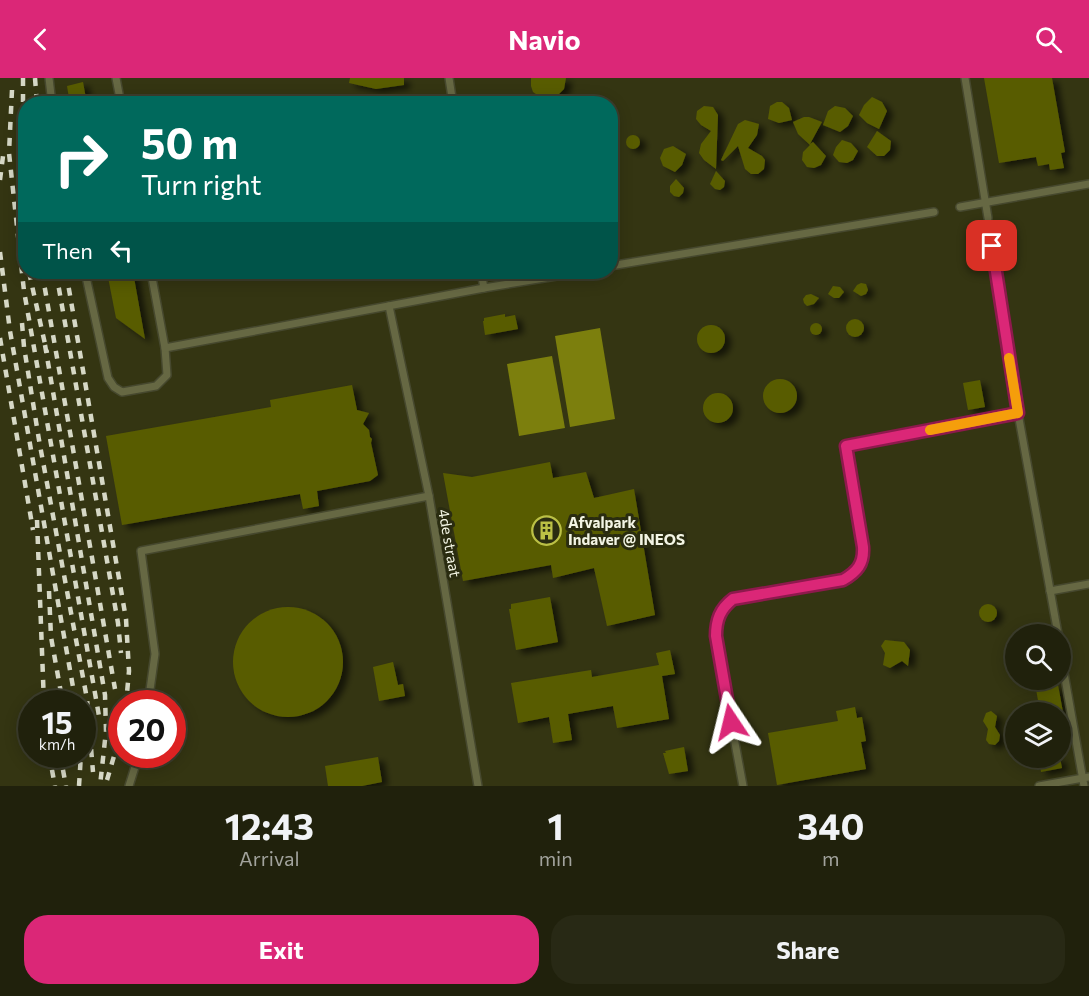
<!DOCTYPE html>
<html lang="en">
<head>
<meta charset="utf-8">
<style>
	:root { --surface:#20210c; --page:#282915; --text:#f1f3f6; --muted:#a2a39d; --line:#3d3e2d; --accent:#db2777 }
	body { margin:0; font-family:Commissioner,sans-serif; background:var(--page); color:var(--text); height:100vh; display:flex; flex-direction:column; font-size:22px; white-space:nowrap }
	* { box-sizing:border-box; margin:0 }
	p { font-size:20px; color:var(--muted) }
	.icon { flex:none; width:33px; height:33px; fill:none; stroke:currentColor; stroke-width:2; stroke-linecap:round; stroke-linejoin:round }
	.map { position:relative; height:708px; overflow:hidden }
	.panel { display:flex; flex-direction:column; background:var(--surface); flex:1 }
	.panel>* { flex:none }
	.hud { position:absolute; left:18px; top:18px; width:600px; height:183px; border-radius:24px; box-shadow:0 3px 15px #0003,0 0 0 2px var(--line); background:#00695c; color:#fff; overflow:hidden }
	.controls { position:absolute; left:1005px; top:546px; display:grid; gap:12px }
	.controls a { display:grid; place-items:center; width:66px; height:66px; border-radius:50%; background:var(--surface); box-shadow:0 3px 15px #0003,0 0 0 2px var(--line); font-size:30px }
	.speed { position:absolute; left:18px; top:612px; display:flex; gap:12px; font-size:30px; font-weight:700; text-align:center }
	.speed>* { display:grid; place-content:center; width:78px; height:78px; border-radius:50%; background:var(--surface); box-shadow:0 3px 15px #0003,0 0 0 2px var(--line); line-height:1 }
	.speed small { font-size:15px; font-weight:400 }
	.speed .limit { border:9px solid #d22; background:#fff; color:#111 }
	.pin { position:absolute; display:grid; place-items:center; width:51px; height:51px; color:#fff; margin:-26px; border-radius:12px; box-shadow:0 3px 9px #0006 }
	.me { position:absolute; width:66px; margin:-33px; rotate:350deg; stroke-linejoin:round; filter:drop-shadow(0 0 4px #0008) }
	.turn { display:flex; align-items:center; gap:21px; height:126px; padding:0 24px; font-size:27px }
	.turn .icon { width:78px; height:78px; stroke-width:2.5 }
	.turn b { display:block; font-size:42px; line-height:51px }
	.then { display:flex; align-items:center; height:57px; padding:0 24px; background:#0003; gap:12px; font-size:22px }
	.eta { display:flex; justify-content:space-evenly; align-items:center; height:102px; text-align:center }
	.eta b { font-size:36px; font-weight:700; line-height:42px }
	.button { display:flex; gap:12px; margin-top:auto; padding:12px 24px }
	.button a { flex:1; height:69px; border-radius:24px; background:var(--accent); color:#fff; font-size:24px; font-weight:700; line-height:69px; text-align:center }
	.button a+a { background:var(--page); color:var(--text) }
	header { display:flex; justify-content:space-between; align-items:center; height:78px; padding:0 24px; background:var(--accent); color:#fff; font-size:27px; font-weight:700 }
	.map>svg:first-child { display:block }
	.built { fill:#343512; fill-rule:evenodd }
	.water { fill:#7c7f0d }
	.building { fill:#595c04; filter:url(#shadow) }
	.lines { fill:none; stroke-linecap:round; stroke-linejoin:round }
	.service-casing { stroke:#46482e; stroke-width:10 }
	.service { stroke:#666843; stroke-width:7 }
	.rail { stroke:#d6d8c6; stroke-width:4.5; stroke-dasharray:8 8; stroke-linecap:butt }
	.route-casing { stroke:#8e194d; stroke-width:15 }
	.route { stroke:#db2777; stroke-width:10 }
	.slow { stroke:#f59e0b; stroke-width:10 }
	.labels { text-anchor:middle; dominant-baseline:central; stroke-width:6; stroke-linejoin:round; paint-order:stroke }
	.poi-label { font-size:15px; font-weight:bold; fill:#f3f5e4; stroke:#2a2c10; text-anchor:start }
	.street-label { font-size:15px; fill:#f3f5e4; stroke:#2a2c10 }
</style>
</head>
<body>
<header><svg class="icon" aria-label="back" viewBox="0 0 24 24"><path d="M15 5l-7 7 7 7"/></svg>Navio<svg class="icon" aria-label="search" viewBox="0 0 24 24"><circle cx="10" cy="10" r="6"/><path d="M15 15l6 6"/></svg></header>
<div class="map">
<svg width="1089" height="708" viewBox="0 0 1089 708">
	<defs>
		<filter id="shadow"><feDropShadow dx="6" dy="4" stdDeviation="3" flood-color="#0009"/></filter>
	</defs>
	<rect width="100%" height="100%" fill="#2a2c10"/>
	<!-- built -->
	<path class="built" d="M0,0H1089V708H0ZM26,26H610V194H26ZM1016,556H1060V602H1016ZM32,626H82V676H32ZM122,626H172V676H122ZM1016,634H1060V680H1016Z"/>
	<!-- water -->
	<g class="water">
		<polygon points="600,250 615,341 570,349 555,258"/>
		<polygon points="552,278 565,350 519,358 507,286"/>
	</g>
	<!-- building -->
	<g class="building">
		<polygon points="350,0 404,0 404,7 376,11 349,5"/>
		<polygon points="531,0 566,0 564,11 555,20 543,21 533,14 531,8"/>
		<polygon points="984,0 1052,0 1065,74 1061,75 1064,90 1050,92 1049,86 1038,88 1036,79 999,85"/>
		<polygon points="83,4 87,26 70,26 67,8"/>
		<polygon points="872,19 882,24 887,33 879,51 867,45 859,37 864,27"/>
		<polygon points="777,24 782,24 789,30 792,42 779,45 768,41 770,28"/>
		<polygon points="704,28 713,29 718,37 716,91 704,82 699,75 701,66 711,53 701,47 696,41 697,33"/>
		<polygon points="835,28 845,30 853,38 848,48 840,54 823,47 828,33"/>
		<polygon points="804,39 809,39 822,44 810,66 813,64 826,78 821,87 814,90 807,89 802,82 803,74 810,67 798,56 793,44"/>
		<polygon points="745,42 759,46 757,57 748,70 762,78 765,82 764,91 758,96 751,96 745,91 738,68 723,83 721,82 738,46"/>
		<polygon points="877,53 891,63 890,72 884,78 877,78 867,69"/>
		<circle cx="633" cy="64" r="7"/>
		<polygon points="842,62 851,65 858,73 853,82 847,85 839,84 833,77 836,69"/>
		<polygon points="673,68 686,76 682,87 675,94 663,88 660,80 664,71"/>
		<polygon points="716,93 725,103 724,109 720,112 715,111 710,106"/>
		<polygon points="676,101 684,110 683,115 679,119 674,118 670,114 670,108"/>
		<polygon points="107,194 133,194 145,261 116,240"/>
		<polygon points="861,205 866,206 868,212 866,216 861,218 853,213 857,207"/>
		<polygon points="833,208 840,209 844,214 839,220 834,220 828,216"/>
		<polygon points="811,216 819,220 814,226 807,228 804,225 803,221 806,217"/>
		<polygon points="505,236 505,239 515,237 518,251 485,257 483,243 484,243 484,240"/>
		<circle cx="855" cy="250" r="9"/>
		<circle cx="816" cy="251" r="6"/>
		<circle cx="711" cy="261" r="14"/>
		<circle cx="780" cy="318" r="17"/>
		<polygon points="980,302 985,329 968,332 963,305"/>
		<polygon points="352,307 357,332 369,335 363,346 369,352 370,359 372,361 371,365 378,397 370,403 317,413 319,428 303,431 300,416 122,447 106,358 271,329 270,322"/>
		<circle cx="718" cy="330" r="15"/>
		<polygon points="550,384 553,400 586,394 594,420 634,411 655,537 607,548 594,490 553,500 551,487 463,503 443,395 472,399"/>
		<polygon points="550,519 558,564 516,572 509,531 511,531 511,526"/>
		<circle cx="988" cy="535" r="9"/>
		<circle cx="288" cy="584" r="55"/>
		<polygon points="885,562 904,564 910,572 908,588 902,583 890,590 883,587 885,575 881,568"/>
		<polygon points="670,572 675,596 662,598 669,641 617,650 613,628 568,636 572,662 553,665 549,639 518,645 511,605 591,592 592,599 659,587 656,575"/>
		<polygon points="393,584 398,607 403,606 405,618 379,623 373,589"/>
		<polygon points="1058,607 1063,634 1040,634 1036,611"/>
		<polygon points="855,629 857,640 862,639 866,663 861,664 866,691 777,707 768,655 838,643 836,633"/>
		<polygon points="991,633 997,638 995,649 1000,657 999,663 995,667 989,666 986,662 988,651 983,643 986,635"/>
		<polygon points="684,669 688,693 669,696 663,675 666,675 665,673"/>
		<polygon points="378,679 382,704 362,708 328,708 325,688"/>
		<polygon points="1039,680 1060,680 1062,690 1041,694"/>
	</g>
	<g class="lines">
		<defs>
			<g id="service">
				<polyline points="49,0 52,26"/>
				<polyline points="116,0 121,26"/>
				<polyline points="449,0 453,26"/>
				<polyline points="965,0 988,140"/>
				<polyline points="960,129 1089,106"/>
				<polyline points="992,167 1018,335 1058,556"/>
				<polyline points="610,188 934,134"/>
				<polyline points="85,194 108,300 114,309 122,314 156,308 167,297 165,270"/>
				<polyline points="151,194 165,270 484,210"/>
				<polyline points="481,194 484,210 581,194"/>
				<polyline points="389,228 429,418 478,708"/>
				<polyline points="1050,513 1089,506"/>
				<polyline points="1060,572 1084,708"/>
				<polyline points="148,626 155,576 141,473 429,418"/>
				<polyline points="129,708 139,676"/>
				<path d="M743,708L715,557C716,542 720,531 733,521L843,502C857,494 864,486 863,469L846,368L1018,335"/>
				<polyline points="1039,708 1089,699"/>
			</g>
		</defs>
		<!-- service casing -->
		<use href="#service" class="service-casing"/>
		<!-- service -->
		<use href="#service" class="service"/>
		<!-- rail -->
		<g class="rail">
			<polyline points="23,0 23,75 26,99"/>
			<polyline points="35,0 37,26"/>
			<polyline points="12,12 9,75 24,213 99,638"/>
			<polyline points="0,102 3,78"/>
			<polyline points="0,174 10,253 76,626"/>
			<polyline points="29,194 47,275"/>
			<polyline points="42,194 115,611"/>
			<polyline points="56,194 118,545 121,575"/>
			<polyline points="66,194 126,541 129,593 126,626"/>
			<polyline points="22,245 24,269 39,362 87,621 93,694"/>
			<polyline points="0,260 33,452"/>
			<polyline points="45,267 105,617 106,653 100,708"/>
			<polyline points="37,442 44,626"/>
			<polyline points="49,513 51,559 63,626"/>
			<polyline points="49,676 55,708"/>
			<polyline points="60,676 66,708"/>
			<polyline points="107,702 122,651"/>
			<polyline points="79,708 81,676"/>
		</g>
	</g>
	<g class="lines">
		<defs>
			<path id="route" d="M731,644L716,558C716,542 720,531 733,521L843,502C857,494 864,486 863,469L846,368L1018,335L992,168"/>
		</defs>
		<!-- route casing -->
		<use href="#route" class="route-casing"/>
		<!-- route -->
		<use href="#route" class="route"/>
		<!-- slow -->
		<polyline class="slow" points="930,352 1018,335 1009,280"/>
	</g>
	<!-- icons -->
	<defs>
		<symbol id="building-ring" viewBox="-11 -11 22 22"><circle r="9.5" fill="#2a2c10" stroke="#bbc045" stroke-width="1.5"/><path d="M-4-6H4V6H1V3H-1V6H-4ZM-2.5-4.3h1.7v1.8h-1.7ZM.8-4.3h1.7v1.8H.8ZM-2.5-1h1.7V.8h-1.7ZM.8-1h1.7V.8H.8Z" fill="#bbc045"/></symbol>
	</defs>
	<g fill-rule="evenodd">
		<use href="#building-ring" x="530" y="436" width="33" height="33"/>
	</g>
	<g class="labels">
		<!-- poi labels -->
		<g class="poi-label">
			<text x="568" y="444">Afvalpark<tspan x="568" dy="17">Indaver @ INEOS</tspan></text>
		</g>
		<!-- street labels -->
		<g class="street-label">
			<text transform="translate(450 465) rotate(80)">4de straat</text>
		</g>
	</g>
</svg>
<div class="controls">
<a><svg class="icon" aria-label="search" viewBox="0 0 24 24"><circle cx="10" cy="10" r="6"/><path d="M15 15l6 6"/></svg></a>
<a><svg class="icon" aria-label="layers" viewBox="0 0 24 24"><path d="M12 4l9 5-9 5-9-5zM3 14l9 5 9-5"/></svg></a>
</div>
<div class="speed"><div>15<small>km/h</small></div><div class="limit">20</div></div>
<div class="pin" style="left:992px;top:168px;background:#d93025"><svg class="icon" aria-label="arrive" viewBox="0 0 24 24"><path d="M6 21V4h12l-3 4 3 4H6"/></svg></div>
<svg class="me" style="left:731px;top:644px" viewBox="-20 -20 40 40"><path d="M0-17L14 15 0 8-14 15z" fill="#db2777" stroke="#fff" stroke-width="4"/></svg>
<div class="hud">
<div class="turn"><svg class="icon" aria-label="right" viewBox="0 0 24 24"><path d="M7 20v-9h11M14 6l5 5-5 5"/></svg><div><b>50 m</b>Turn right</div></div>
<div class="then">Then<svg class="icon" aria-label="left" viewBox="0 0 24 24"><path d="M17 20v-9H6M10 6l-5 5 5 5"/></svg></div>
</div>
</div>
<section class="panel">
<div class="eta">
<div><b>12:43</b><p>Arrival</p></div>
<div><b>1</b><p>min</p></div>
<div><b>340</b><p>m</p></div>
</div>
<div class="button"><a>Exit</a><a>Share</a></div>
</section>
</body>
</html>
